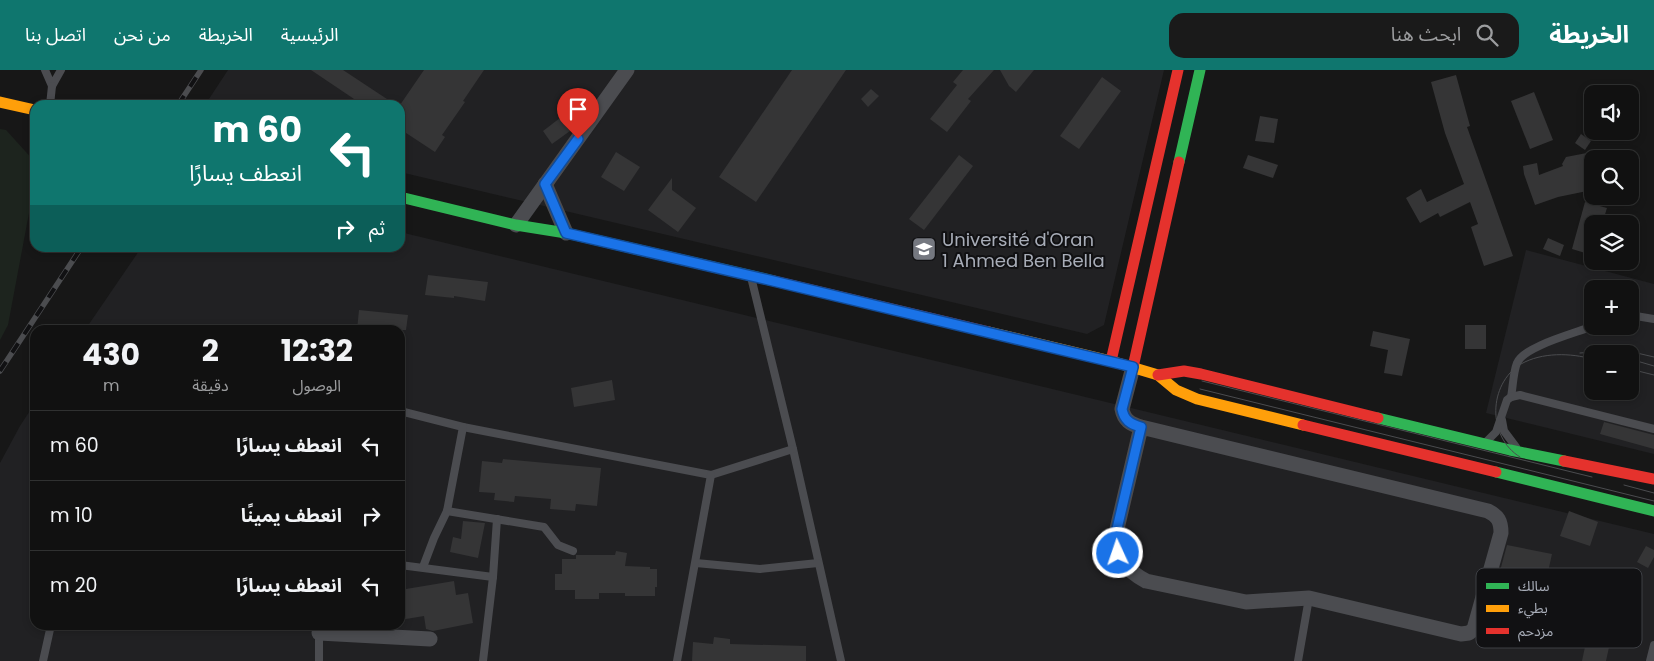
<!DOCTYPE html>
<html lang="ar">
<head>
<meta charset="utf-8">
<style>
	:root { --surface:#111; --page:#1a1a1a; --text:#f1f3f6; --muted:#9c9d9f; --line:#303131; --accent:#0f766e }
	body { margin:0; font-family:Poppins,"Noto Sans Arabic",sans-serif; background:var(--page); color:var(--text); direction:rtl; height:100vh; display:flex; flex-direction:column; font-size:19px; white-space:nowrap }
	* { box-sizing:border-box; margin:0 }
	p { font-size:16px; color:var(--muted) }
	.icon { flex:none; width:28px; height:28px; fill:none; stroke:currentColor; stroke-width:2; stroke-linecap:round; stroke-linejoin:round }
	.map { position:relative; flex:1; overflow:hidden; direction:ltr }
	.details { position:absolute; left:30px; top:255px; width:375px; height:305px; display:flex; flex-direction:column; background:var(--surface); border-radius:15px; box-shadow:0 2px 8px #0003,0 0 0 1px var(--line); direction:rtl }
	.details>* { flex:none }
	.top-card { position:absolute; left:30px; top:30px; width:375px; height:152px; border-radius:15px; box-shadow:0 2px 8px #0003,0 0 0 1px var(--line); direction:rtl; background:#0f766e; color:#fff; overflow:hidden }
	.tools { position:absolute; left:1584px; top:15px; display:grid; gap:10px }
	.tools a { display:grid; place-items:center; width:55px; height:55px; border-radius:10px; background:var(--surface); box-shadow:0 2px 8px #0003,0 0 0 1px var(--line); font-size:25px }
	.pin { position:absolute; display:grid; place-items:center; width:42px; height:42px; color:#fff; margin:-51px -21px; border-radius:50% 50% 50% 0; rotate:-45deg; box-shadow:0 0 5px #0007 }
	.pin .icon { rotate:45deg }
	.me { position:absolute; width:55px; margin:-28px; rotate:357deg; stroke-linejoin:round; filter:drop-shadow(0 0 4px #0008) }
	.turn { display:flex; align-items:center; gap:18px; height:105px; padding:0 20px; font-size:22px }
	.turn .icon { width:65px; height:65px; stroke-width:2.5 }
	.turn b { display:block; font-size:35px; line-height:42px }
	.then { display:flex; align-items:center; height:48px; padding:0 20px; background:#0003; gap:10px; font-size:19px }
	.eta { display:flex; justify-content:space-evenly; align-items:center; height:85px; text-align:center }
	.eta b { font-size:30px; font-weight:700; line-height:35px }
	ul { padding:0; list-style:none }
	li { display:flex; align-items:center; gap:15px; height:70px; padding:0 20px; border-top:1px solid var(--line) }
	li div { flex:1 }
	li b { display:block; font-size:19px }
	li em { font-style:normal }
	header { display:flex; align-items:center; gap:30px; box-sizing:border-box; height:70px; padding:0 25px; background:var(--accent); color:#fff }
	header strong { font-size:24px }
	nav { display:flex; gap:28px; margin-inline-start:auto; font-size:18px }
	.search { width:350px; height:45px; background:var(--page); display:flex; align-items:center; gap:12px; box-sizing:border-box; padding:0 18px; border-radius:15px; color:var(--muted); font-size:19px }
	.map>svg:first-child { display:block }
	.built { fill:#212123; fill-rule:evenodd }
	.green { fill:#1d241e }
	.building { fill:#353536 }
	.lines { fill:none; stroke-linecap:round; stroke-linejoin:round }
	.lane { stroke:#4b4c50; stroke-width:8 }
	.street { stroke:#4b4c50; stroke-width:15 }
	.fast { stroke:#30b455; stroke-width:11 }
	.slow { stroke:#ff9f0a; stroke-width:11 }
	.jam { stroke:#e5322d; stroke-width:11 }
	.tram { stroke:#4b4c4f; stroke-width:1 }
	.rail-casing { stroke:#4b4c4f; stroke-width:5.5 }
	.rail { stroke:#111113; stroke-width:4; stroke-dasharray:11; stroke-linecap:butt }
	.route-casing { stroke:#114b97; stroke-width:12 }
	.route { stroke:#1a73e8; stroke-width:9 }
	.labels { text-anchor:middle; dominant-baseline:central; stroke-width:4; stroke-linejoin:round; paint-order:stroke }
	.poi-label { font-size:18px; fill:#a8adb8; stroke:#111113; text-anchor:start }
	.key { fill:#111113; stroke:#3e4045; stroke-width:1 }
	.key-label { font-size:14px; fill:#a8adb8 }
</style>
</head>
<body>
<header>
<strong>الخريطة</strong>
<div class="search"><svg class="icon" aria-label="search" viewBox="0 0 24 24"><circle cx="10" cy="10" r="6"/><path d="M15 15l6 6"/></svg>ابحث هنا</div>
<nav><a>الرئيسية</a><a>الخريطة</a><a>من نحن</a><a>اتصل بنا</a></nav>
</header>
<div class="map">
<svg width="1654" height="591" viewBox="0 0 1654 591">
	<rect width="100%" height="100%" fill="#171717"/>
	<!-- built -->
	<g class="built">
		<polygon points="228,0 1164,0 1104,255 1087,264 400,102 400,35 205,35"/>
		<polygon points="400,162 1654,464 1654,591 0,591 0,393 20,356 35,333 35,555 400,555 400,260 85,260 141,178 400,178"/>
		<path d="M1526,180L1654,214V384L1486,343ZM1592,219H1630V256H1592ZM1592,284H1630V321H1592Z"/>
	</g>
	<!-- green -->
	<polygon class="green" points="0,59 6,60 35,92 35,111 8,255 0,270"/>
	<!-- building -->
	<g class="building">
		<polygon points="311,0 343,0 396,35 363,35"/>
		<polygon points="424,0 484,0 463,31 465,32 442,65 445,67 435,82 400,59 400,35"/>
		<polygon points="792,0 846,0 756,132 719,107"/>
		<polygon points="963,0 994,0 968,29 971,31 947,62 930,49 957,15 953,12"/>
		<polygon points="1000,0 1034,0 1016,22 1009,16"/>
		<polygon points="1456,5 1470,56 1467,57 1513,186 1484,196 1471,157 1478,154 1470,132 1440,147 1438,143 1420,153 1406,128 1421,119 1427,132 1464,114 1445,63 1431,12"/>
		<polygon points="1102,7 1121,21 1079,79 1060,66"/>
		<polygon points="871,19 879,26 868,37 861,29"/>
		<polygon points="1534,22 1553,70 1530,79 1511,31"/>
		<polygon points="1260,46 1278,49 1274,73 1255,71"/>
		<polygon points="560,48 570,61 552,74 543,61"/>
		<polygon points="1581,64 1591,71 1585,80 1575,73"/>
		<polygon points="616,82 640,97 624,121 601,107"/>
		<polygon points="1592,82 1592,120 1558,127 1535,135 1524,104 1523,96 1537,93 1539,105 1563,96 1562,94 1566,87"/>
		<polygon points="959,85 973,96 924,160 909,149"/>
		<polygon points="1248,85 1278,95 1273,108 1243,98"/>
		<polygon points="672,108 672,120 696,138 678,162 648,140"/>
		<polygon points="1585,132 1607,138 1602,154 1592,154 1592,185 1572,179"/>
		<polygon points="1548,168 1564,175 1560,186 1543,179"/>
		<polygon points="428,205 488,212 485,231 454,226 454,228 425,225"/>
		<polygon points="359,240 408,245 406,260 357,260"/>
		<rect x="1465" y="255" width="21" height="24"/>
		<polygon points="1373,261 1410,269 1402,306 1384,303 1388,280 1370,276"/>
		<polygon points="612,310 615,330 574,337 571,318"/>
		<polygon points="1604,352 1654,365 1654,379 1600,364"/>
		<polygon points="503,389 601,398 597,436 576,434 575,441 550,439 551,429 515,426 514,432 494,430 495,423 479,422 482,391 502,393"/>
		<polygon points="1569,441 1598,452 1590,476 1560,466"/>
		<polygon points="463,451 485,453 478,488 450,482 453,467 461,469"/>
		<polygon points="1507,475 1552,484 1546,511 1500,501"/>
		<polygon points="1646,476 1654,480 1654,487 1648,498 1637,492"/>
		<polygon points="616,481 627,483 625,496 650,497 650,499 657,499 657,517 655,517 655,526 625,526 625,523 599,523 599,529 575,529 575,520 555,520 555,504 562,504 562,489 576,489 576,485 615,485"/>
		<polygon points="1605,499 1627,504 1620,537 1607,534 1600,566 1611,568 1606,591 1582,591 1586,572 1575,570 1585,528 1598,530"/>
		<polygon points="454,511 456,525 468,523 473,553 433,561 426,559 424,546 400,550 400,520"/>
		<polygon points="714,567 730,569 730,574 806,576 806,591 692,591 693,572 713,574"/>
	</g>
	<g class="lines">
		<!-- lane -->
		<g class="lane">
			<polyline points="45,0 52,16 61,0"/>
			<polyline points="50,35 52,16"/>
			<polyline points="751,207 793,379 841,591"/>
			<polyline points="1630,245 1654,249"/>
			<path d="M1511,327C1513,317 1513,303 1517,293C1524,276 1576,263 1593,256"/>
			<polyline points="400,341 463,357 711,405 793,379"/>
			<polyline points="1502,350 1504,361 1516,377"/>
			<polyline points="1486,372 1496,362 1507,330 1511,327 1520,325 1654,359"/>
			<polyline points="447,441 544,457 558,475 573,481"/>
			<polyline points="696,493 760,499 818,493"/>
			<polyline points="400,495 493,507"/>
			<polyline points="423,497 434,468 447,441 463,357"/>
			<polyline points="43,591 51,555"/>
			<polyline points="319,591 319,563 320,555"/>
			<polyline points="483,591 493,507 497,449"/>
			<polyline points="677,591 711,405"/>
			<polyline points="1298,591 1309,528"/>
			<polyline points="1650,591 1654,575"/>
		</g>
		<!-- street -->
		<g class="street">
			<polyline points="545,114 566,163"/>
			<polyline points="516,155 627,0"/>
			<path d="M1133,297L1122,339C1124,350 1130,354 1141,357L1488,441C1498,446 1501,451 1501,463L1474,559L1469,563L1461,564L1309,528L1246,532L1146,511C1127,501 1114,485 1116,463L1141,357"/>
			<polyline points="319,563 430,569"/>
		</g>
		<!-- fast -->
		<g class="fast">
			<polyline points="1179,92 1200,0"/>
			<polyline points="400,127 516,155 566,163 774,211"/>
			<polyline points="1378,348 1510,380 1564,391"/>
			<polyline points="1496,402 1654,441"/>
		</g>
		<!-- slow -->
		<g class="slow">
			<polyline points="0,32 35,40"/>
			<polyline points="989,262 1111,291 1158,305 1176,320 1197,329 1303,355"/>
		</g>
		<!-- jam -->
		<g class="jam">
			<polyline points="774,211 989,262"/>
			<polyline points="1111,291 1178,0"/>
			<polyline points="1133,297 1179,92"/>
			<polyline points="1158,305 1184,301 1201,304 1378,348"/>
			<polyline points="1303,355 1496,402"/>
			<polyline points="1564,391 1654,409"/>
		</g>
		<!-- tram -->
		<g class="tram">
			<polyline points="1580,283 1624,280 1654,287"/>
			<polyline points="1630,289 1654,296"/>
			<polyline points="1630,299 1654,305"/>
			<polyline points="1202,311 1592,407"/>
			<polyline points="1200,319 1654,431"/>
			<path d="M1520,387C1487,367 1488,314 1521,294C1542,282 1571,283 1592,289"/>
			<polyline points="1624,415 1654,423"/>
		</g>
		<defs>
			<g id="rail">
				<polyline points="178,35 201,0"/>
				<polyline points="0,301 81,178"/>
			</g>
		</defs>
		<!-- rail casing -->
		<use href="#rail" class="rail-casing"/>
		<!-- rail -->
		<use href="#rail" class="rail"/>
	</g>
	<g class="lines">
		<defs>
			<path id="route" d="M578,69L545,114L566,163L769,210L1133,297L1122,339C1124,350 1130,354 1141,357L1116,463L1115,474L1118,483"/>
		</defs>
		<!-- route casing -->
		<use href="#route" class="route-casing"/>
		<!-- route -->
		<use href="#route" class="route"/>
	</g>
	<!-- icons -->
	<defs>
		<symbol id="university-square" viewBox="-11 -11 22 22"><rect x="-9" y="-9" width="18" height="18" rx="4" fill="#757880" stroke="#111113"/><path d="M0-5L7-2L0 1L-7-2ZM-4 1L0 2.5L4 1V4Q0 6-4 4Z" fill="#fff"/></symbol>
	</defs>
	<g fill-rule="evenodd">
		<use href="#university-square" x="910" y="165" width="28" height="28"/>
	</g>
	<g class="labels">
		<!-- poi labels -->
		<g class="poi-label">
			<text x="942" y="169">Université d'Oran<tspan x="942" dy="21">1 Ahmed Ben Bella</tspan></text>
		</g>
	</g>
	<!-- legend -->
	<rect x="1476" y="498" width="166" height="80" rx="8" class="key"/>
	<rect x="1486" y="513" width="23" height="6" fill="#30b455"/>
	<rect x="1486" y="535" width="23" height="7" fill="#ff9f0a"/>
	<rect x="1486" y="558" width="23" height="6" fill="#e5322d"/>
	<g class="key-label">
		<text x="1518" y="521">سالك</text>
		<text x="1518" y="543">بطيء</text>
		<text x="1518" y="566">مزدحم</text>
	</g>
</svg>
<div class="tools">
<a><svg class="icon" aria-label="sound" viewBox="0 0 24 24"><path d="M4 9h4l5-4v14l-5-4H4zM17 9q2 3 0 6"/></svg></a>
<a><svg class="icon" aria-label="search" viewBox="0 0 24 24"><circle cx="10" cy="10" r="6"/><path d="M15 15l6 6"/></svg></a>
<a><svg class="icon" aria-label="layers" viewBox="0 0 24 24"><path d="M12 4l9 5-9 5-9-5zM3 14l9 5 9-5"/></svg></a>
<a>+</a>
<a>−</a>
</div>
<div class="pin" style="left:578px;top:69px;background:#d93025"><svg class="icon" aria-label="arrive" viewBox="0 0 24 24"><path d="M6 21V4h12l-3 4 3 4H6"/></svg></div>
<svg class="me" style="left:1118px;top:483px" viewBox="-20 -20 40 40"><circle r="17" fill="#1a73e8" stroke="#fff" stroke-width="3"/><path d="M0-11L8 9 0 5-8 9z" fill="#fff"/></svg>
<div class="top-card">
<div class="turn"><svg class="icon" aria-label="left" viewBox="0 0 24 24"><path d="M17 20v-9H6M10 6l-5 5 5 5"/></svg><div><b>60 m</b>انعطف يسارًا</div></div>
<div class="then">ثم<svg class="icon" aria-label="right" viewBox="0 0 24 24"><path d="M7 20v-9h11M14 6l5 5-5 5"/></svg></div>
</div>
<section class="details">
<div class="eta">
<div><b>12:32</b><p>الوصول</p></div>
<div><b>2</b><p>دقيقة</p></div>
<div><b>430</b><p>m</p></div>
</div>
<ul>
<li><svg class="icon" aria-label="left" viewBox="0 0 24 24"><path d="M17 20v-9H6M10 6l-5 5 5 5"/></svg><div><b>انعطف يسارًا</b></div><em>60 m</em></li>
<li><svg class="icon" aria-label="right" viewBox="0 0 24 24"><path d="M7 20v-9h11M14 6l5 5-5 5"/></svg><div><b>انعطف يمينًا</b></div><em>10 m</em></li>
<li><svg class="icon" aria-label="left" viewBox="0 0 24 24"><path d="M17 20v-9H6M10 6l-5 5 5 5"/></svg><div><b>انعطف يسارًا</b></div><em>20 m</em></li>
</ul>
</section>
</div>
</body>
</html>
